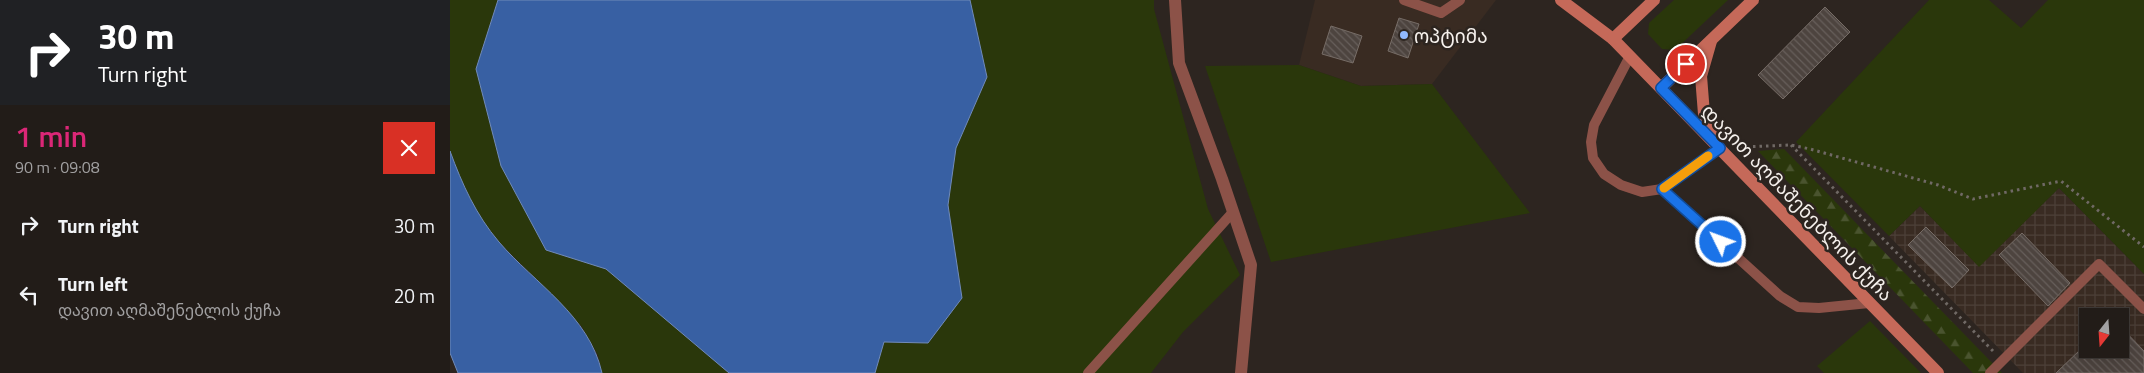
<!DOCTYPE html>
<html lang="en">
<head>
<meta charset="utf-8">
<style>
	:root { --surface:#221c18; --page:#2a2521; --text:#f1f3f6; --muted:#a2a1a2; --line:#3f3a37; --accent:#db2777 }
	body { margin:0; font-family:"Titillium Web","Noto Sans Georgian",sans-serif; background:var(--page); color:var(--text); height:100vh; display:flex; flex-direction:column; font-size:19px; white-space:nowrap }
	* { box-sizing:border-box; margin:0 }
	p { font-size:16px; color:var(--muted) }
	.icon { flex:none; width:28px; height:28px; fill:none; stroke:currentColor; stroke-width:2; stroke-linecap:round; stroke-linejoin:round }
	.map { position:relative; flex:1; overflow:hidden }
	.details { display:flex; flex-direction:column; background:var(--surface); width:450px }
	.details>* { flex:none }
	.top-card { background:#202124; color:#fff; overflow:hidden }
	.needle { width:32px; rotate:197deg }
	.controls { position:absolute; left:1629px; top:308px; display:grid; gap:10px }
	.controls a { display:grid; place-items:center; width:50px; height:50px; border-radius:0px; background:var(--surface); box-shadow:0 5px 20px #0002,0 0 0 1px var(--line); font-size:25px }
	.pin { position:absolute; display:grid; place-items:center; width:42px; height:42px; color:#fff; margin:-21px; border:2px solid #fff; border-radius:50%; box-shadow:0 1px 5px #0007 }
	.me { position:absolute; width:55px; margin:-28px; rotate:312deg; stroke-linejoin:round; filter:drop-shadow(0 0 4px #0008) }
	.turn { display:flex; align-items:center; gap:18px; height:105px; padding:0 15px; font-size:22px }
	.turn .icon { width:65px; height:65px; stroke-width:2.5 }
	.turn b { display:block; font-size:35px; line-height:42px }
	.round { display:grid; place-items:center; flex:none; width:52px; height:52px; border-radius:0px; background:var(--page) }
	.head { display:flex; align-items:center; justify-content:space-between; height:85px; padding:0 15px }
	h1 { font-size:30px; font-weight:600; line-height:38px; color:var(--accent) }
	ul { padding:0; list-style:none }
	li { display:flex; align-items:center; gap:15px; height:70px; padding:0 15px }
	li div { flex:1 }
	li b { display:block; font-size:19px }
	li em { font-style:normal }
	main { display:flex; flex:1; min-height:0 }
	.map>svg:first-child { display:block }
	.built { fill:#392b22 }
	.industrial { fill:url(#industrial-grid); fill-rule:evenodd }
	.grass { fill:#2a370b }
	.forest { fill:url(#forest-firs) }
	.water { fill:#3860a3; stroke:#718bb9 }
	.building { fill:url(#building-back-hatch); stroke:#766c66 }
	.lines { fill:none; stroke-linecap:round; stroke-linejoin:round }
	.path { stroke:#706965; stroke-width:3; stroke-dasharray:2.5 4; stroke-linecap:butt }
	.lane { stroke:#8c5248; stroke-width:10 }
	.street { stroke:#8c5248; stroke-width:12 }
	.secondary { stroke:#c56959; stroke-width:12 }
	.route-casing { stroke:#114b97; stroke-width:12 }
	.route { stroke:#1a73e8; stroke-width:9 }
	.slow { stroke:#f59e0b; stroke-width:9 }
	.poi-dot { fill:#90b8fd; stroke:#2d2520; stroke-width:2 }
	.labels { text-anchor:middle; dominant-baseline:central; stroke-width:5; stroke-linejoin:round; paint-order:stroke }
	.poi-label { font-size:19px; fill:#f5f0ec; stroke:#2d2520; text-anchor:start }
	.street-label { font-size:19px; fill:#f5f0ec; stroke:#2d2520 }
</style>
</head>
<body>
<main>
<section class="details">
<div class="top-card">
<div class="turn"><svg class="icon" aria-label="right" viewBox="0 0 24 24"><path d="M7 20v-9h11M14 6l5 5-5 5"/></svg><div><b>30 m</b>Turn right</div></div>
</div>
<div class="head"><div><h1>1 min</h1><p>90 m · 09:08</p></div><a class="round" style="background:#d93025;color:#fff"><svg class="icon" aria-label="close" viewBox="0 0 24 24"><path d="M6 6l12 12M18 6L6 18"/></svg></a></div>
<ul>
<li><svg class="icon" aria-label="right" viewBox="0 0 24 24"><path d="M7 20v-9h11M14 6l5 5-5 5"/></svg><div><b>Turn right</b></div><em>30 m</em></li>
<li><svg class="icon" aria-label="left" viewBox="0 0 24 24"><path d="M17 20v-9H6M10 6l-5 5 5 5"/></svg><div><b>Turn left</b><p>დავით აღმაშენებლის ქუჩა</p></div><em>20 m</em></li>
</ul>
</section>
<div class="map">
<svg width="1694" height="373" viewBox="0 0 1694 373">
	<defs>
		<pattern id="industrial-grid" width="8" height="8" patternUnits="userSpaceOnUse" patternTransform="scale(1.25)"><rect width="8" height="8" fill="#392b22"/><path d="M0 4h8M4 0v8" fill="none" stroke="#4c4038"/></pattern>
		<pattern id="forest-firs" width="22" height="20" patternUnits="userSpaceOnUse" patternTransform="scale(1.25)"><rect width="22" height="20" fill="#2a370b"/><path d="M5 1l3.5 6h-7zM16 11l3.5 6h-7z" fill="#4a542f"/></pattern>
		<pattern id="building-back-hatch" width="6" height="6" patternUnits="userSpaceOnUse" patternTransform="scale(1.25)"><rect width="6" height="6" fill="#4d443f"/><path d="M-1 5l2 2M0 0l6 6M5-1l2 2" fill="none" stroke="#675f5b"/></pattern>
	</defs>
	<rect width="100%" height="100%" fill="#2d2520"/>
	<!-- built -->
	<polygon class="built" points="865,0 1046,0 982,84 911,86 849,65"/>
	<!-- industrial -->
	<path class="industrial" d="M1609,188L1694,274V373H1573L1439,236L1470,206L1529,266ZM1638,316H1670V349H1638Z"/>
	<!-- grass -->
	<g class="grass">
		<polygon points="0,0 48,0 26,69 96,250 156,268 279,373 152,373 148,355 132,327 113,306 48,241 28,214 12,183 0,151"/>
		<polygon points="520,0 704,0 704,9 758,209 790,275 733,332 701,373 425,373 434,342 478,343 512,298 498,205 506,148 537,77"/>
		<polygon points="1224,0 1278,0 1225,50 1212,49 1198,34 1199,23"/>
		<polygon points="1479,0 1539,0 1571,28 1598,0 1694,0 1694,274 1609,188 1529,267 1470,206 1439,236 1346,142"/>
		<polygon points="849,65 911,86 982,84 1080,213 821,262 755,66"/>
		<polygon points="1420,321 1471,373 1374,373 1367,366"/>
	</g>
	<!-- forest -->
	<polygon class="forest" points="1334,149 1552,373 1523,373 1308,151"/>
	<!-- water -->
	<g class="water">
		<polygon points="48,0 520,0 537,77 506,148 498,205 512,298 478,343 434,342 425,373 279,373 156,269 96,250 51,166 26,69"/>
		<path d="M0,151C12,184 26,215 49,242C85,284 139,315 152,373H8L0,353Z"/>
	</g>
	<!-- building -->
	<g class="building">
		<polygon points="1375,7 1400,32 1333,99 1308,75"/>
		<polygon points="949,18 969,24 958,58 938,51"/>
		<polygon points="881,26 912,36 903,63 872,54"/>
		<polygon points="1476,227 1519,270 1502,288 1458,245"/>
		<polygon points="1572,233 1620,283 1598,306 1549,255"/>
		<polygon points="1670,326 1694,351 1694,373 1606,373 1631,349 1670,349"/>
	</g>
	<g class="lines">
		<!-- path -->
		<g class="path">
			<polyline points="1341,145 1543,351"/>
			<polyline points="1290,147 1341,145 1360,149 1488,185 1523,199 1611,181 1694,247"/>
		</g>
		<!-- lane -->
		<g class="lane">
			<polyline points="954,0 991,13 1010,0"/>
			<polyline points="1180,56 1144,125 1141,142 1143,158 1154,174 1171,185 1192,192 1212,189 1270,148"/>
			<polyline points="1212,189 1330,296 1348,307 1369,308 1419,303"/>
			<polyline points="638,373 783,212"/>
			<polyline points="1540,373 1649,264 1694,309"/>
		</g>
		<!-- street -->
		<polyline class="street" points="725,0 729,63 772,179 801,265 791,373"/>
		<!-- secondary -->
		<g class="secondary">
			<polyline points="1111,0 1163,39 1488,373"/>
			<polyline points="1163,39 1204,0"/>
			<polyline points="1261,41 1251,76 1254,114 1266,140"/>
			<polyline points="1211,88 1303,0"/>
		</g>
	</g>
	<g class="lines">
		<defs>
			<polyline id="route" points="1236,64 1211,88 1270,148 1212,189 1271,242"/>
		</defs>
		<!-- route casing -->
		<use href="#route" class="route-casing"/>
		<!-- route -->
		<use href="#route" class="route"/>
		<!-- slow -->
		<polyline class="slow" points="1214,188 1258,156"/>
	</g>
	<!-- markers -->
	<circle class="poi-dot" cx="954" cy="35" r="5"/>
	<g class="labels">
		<!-- poi labels -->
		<g class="poi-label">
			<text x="964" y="35">ოპტიმა</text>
		</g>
		<!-- street labels -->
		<g class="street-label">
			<text transform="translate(1348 202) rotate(46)">დავით აღმაშენებლის ქუჩა</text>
		</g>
	</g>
</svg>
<div class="controls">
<a><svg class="needle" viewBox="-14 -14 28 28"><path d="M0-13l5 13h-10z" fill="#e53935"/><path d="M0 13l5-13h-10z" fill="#a2a1a2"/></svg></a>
</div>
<div class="pin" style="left:1236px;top:64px;background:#d93025"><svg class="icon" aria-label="arrive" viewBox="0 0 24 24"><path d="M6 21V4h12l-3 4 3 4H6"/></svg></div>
<svg class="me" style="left:1271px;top:242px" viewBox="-20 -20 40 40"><circle r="17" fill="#1a73e8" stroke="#fff" stroke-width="3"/><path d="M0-11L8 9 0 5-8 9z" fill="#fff"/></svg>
</div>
</main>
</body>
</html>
